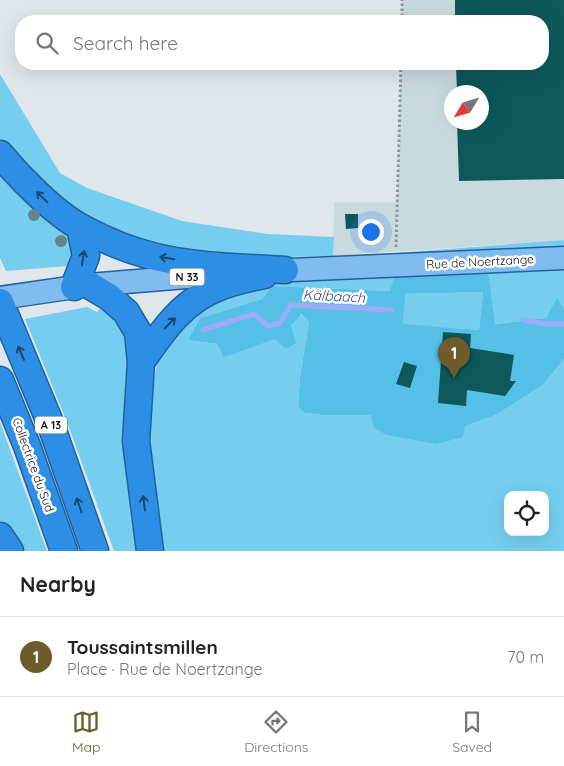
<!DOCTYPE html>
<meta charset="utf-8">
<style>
:root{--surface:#fff;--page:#f6f6f6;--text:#222;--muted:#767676;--line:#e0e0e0;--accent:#6c5d2b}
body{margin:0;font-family:Quicksand,sans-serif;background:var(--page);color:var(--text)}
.controls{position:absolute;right:15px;bottom:15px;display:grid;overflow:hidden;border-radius:10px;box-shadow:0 5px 20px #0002}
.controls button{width:45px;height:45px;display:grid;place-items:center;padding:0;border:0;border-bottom:1px solid var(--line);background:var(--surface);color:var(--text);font:25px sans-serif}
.compass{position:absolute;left:444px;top:85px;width:45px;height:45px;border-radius:50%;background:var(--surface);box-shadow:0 5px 20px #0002;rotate:232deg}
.you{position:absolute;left:370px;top:231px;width:18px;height:18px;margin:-12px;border:4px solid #fff;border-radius:50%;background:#1a73e8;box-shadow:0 0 0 8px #1a73e833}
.badge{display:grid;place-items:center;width:32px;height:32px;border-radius:50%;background:var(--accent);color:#fff;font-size:16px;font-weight:700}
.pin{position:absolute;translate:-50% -41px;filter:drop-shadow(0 1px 2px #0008)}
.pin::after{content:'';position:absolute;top:26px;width:18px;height:15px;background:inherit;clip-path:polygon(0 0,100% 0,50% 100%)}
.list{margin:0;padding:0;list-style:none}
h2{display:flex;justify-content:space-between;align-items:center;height:65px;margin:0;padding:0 20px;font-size:21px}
h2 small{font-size:16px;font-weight:400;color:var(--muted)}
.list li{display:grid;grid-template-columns:32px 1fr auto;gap:15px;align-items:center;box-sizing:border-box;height:80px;padding:0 20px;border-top:1px solid var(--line)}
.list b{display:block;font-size:19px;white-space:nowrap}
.list p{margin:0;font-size:16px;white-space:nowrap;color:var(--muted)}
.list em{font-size:16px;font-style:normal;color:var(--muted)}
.icon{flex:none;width:28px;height:28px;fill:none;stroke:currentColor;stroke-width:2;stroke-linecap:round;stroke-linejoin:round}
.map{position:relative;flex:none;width:564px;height:551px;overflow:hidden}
.search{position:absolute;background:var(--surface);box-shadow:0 5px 20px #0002;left:15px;right:15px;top:15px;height:55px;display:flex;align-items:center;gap:12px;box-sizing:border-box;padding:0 18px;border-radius:20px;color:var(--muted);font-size:19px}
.sheet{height:145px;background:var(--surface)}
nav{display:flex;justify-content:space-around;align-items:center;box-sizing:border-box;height:70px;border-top:1px solid var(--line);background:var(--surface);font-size:14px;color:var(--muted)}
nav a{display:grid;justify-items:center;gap:2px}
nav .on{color:var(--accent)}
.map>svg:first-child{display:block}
</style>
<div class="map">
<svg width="564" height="551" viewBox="0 0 564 551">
<rect width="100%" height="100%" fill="#dfe7eb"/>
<path fill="#c9dadf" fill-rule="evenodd" d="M402 0H564V240L333 256 334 202H397L401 64H543V21H402ZM452 92H482V122H452Z"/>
<path fill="#75ceef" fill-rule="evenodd" d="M0 74 60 173 87 188 182 221 268 234 334 237 333 256 290 257 209 254 133 241 65 204 11 154 0 140Z
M0 167 72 237 76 255 68 266 6 271 0 258Z
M564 240V310L557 299 546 318 494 324 488 271 390 291 272 286 262 299 200 318 188 340 217 344 291 326 300 314 309 322 300 377 298 407 304 413 322 415H371L465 426 496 415 543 385 564 359V551H163L148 446 150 397 157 364 164 347 201 310 231 294 282 282 396 265V253ZM508 495H545V532H508Z
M483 292 479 330 403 325 404 294Z
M87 307 97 312 101 307C114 319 122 330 130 346L142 551H114L67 422 25 319Z
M0 422 47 551H19L0 521Z"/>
<path fill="#54c0e6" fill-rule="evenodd" d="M488 271 495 324 546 318 557 298 564 310V359L543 385 496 415 465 426 463 437 436 444 387 435 374 428 371 415H322L304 413 298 407 300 377 309 322 301 314 291 326 296 343 286 349 275 339 224 357 217 344 188 340 200 318 262 299 272 286 390 291 395 275ZM483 292 479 330 403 324 405 294Z"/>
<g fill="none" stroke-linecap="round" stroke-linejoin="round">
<path stroke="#9eaaf7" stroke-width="5" d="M523 320 548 324H564
M203 330 254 314 268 326 280 323 291 305 392 310"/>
</g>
<path fill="#0d585a" d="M455 0H564V179L459 181 457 122H482V92H457L456 64H543V21H455Z
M345 214H358V228L346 229Z
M443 332 471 334 470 348 514 355 510 381H516L505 396 467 390 466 406 438 403Z
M404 362 417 366 410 388 396 384Z"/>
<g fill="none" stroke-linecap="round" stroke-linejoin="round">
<defs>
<path id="primary" d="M268 271 564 258
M0 298 89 285 223 274"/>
<path id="highway" d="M0 154C20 178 54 213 82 228 104 240 131 251 156 257 198 267 242 267 285 270
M89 285 109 297 126 312 138 332 141 362 136 441 150 551
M74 287 86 256 80 227
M0 302 51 425 95 551
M141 362C163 330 184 299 222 286 235 281 250 278 264 275
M0 380 27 446 64 551
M0 536 10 551"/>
</defs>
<use href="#primary" stroke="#22629b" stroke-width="25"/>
<use href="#highway" stroke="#22629b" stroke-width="29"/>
<path stroke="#8f9598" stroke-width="3" stroke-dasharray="2.5 2.5" stroke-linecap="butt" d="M402 21V0
M396 247 401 64"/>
<use href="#primary" stroke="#81bbf0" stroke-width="22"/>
<use href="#highway" stroke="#2d8ee6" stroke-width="26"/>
</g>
<g fill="#64838d">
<circle cx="34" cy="215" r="6"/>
<circle cx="61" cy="241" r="6"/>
</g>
<defs><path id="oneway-shaft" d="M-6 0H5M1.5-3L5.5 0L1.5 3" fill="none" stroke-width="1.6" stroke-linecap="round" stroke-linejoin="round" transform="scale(1.25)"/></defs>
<g stroke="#1b4971">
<use href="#oneway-shaft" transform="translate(42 197) rotate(-137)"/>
<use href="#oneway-shaft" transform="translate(83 258) rotate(-82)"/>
<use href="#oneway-shaft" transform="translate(167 258) rotate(-171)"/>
<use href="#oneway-shaft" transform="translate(170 323) rotate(-45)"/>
<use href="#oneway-shaft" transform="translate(21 353) rotate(-113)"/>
<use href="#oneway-shaft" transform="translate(144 503) rotate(-97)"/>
<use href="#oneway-shaft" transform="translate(79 505) rotate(-109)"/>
</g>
<g text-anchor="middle" stroke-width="5" stroke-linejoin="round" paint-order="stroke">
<g fill="#fff" stroke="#565858" stroke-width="1">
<rect x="169.5" y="268.5" width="35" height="17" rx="4"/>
<rect x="35" y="416.5" width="32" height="17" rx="4"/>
</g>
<g font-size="11" font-weight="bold" fill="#0d1011">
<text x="187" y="281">N 33</text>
<text x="51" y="429">A 13</text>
</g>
<g font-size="12" fill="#0d1011" stroke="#fff">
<text transform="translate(480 262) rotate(-3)" y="4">Rue de Noertzange</text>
<text transform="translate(33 465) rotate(70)" y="4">Collectrice du Sud</text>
</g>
<g font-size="14" font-style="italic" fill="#393c94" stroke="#fff">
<text transform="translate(334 296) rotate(3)" y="5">Kälbaach</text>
</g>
</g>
</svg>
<div class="controls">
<button><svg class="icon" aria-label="locate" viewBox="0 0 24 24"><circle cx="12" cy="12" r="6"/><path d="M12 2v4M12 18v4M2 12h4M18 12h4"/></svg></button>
</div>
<svg class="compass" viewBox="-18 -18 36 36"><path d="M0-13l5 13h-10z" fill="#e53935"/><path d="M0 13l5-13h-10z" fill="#767676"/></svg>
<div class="you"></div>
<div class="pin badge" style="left:454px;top:378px">1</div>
<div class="search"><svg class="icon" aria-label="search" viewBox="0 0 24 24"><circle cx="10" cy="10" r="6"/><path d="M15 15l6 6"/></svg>Search here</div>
</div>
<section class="sheet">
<h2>Nearby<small></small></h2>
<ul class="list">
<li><span class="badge">1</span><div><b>Toussaintsmillen</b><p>Place · Rue de Noertzange</p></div><em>70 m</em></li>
</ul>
</section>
<nav>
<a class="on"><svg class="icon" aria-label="map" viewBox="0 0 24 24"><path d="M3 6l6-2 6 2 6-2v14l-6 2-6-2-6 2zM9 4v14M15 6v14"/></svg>Map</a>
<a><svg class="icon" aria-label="directions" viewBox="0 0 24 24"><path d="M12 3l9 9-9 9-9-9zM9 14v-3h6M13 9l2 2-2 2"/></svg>Directions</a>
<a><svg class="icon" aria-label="saved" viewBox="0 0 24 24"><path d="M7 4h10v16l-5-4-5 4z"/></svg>Saved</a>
</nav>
